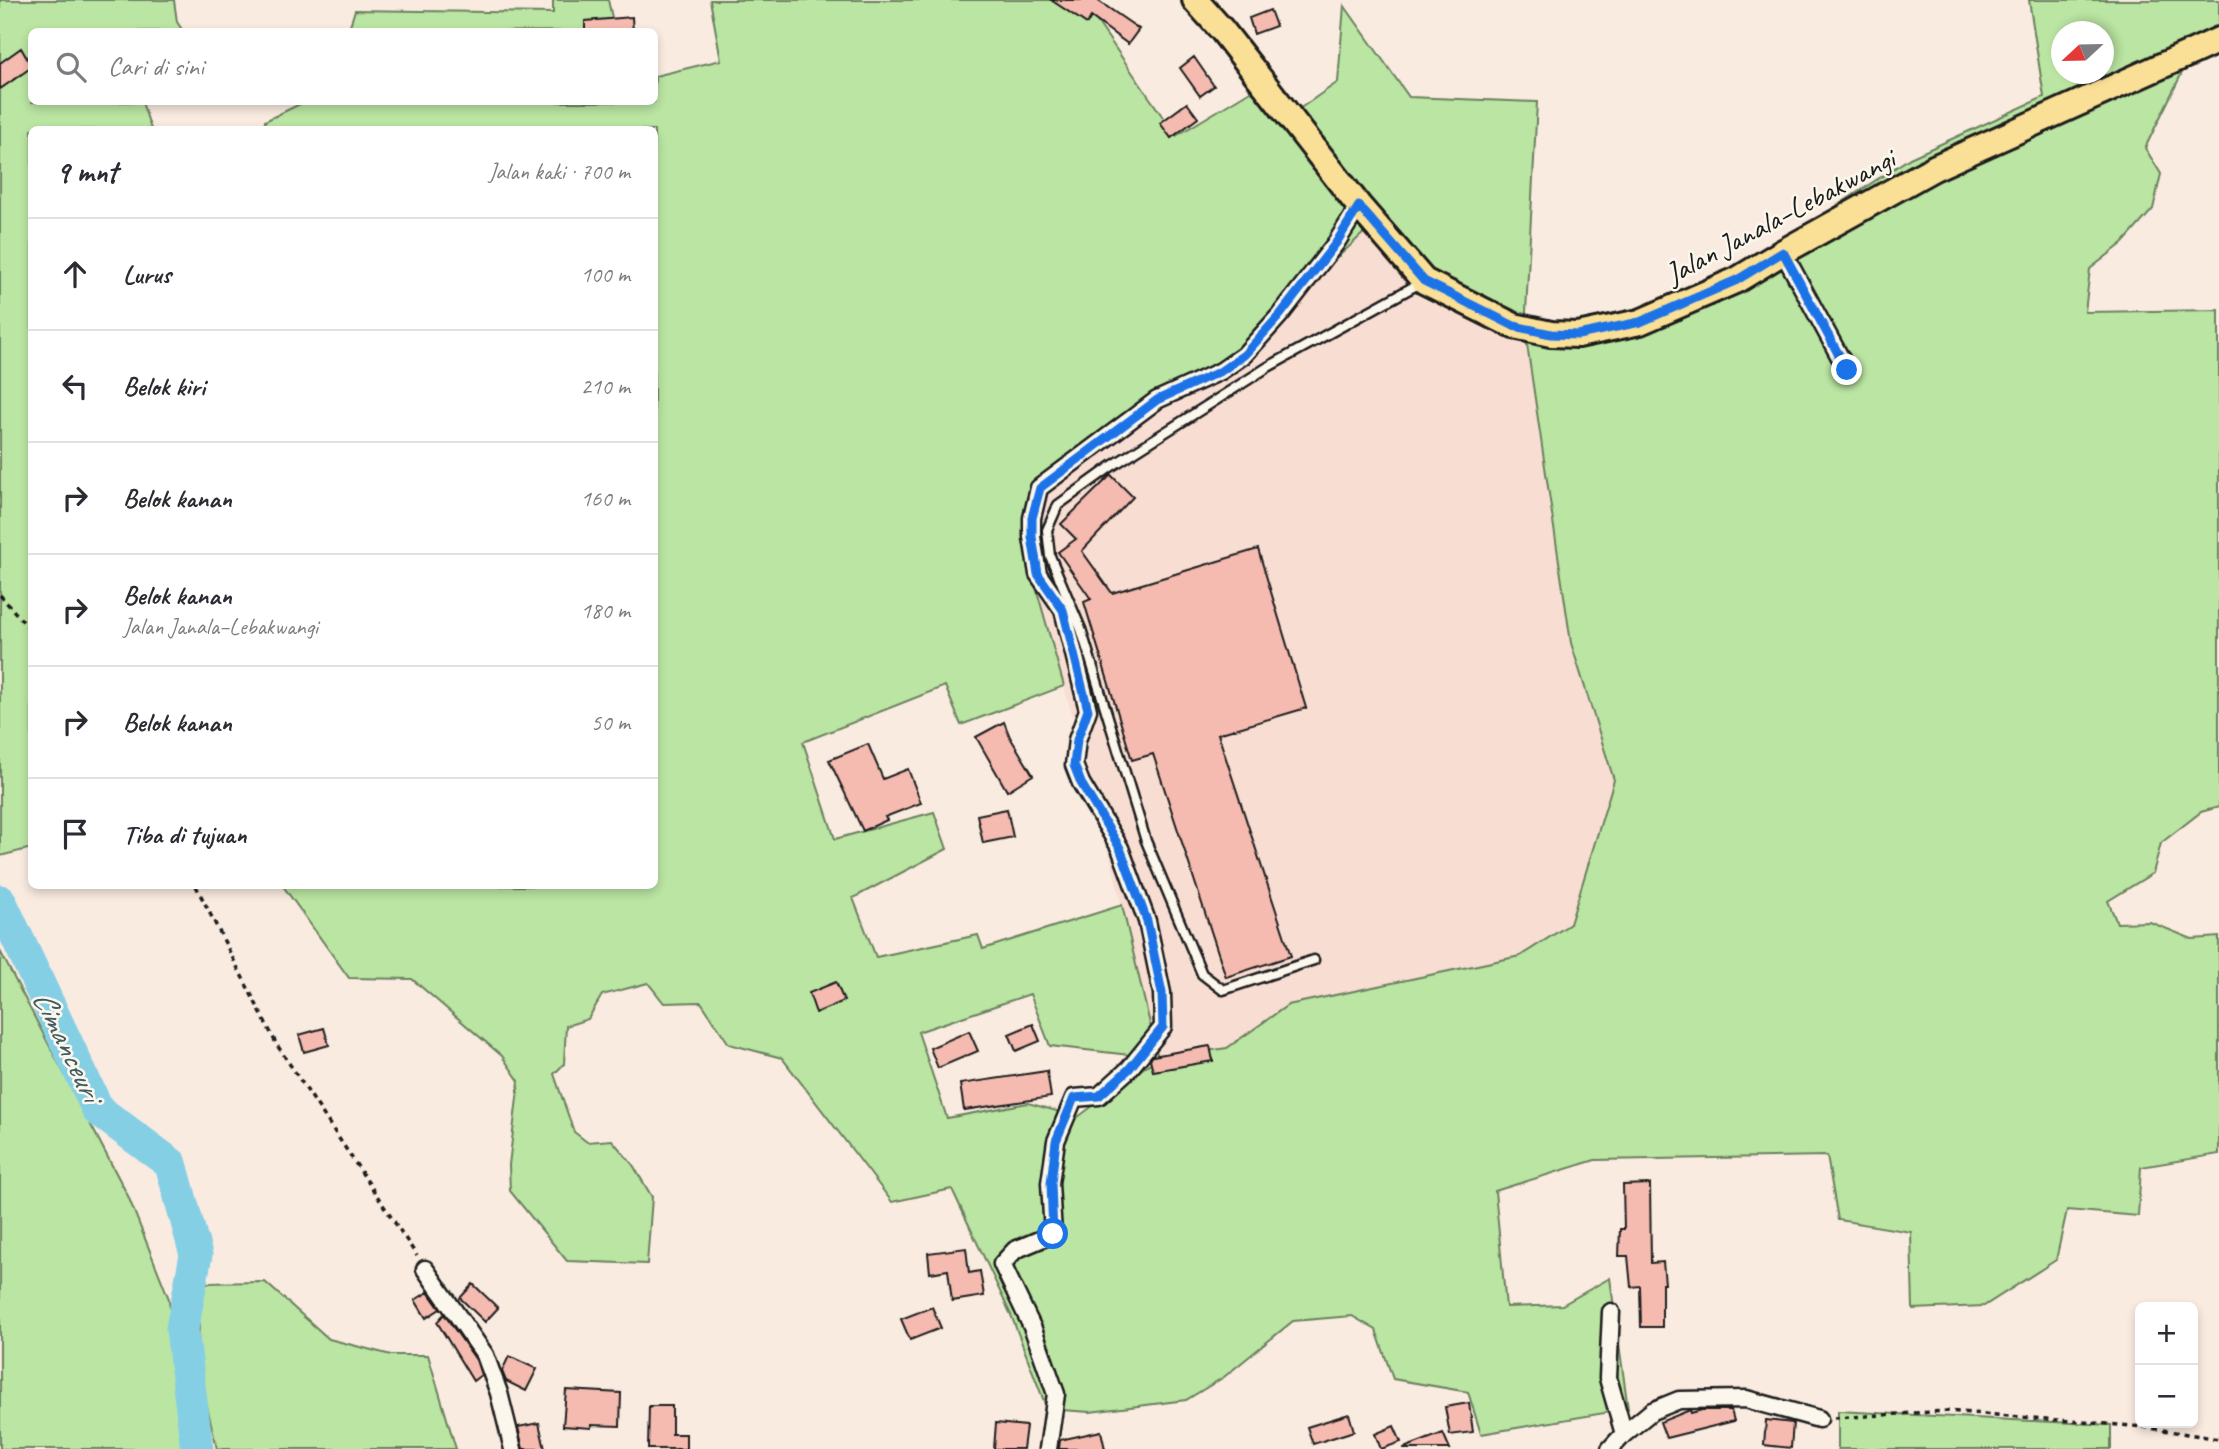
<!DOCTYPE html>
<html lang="id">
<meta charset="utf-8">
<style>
:root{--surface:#fff;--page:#f2f2f3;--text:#2b2b33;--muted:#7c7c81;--line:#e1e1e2}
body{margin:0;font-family:Caveat,sans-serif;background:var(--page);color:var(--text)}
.controls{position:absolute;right:21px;bottom:21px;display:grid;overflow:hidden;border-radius:10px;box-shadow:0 4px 10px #0003}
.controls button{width:63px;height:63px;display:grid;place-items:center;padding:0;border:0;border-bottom:2px solid var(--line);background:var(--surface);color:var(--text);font:35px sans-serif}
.compass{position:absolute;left:2051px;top:21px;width:63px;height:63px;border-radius:50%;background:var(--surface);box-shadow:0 4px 10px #0003;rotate:248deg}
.stop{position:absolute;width:21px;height:21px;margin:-16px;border:5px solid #1a73e8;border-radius:50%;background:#fff}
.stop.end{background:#1a73e8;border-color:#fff;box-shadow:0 2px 7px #0008}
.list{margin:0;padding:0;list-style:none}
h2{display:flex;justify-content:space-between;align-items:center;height:91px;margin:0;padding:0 28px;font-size:30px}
h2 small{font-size:23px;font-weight:400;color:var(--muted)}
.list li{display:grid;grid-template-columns:46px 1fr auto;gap:21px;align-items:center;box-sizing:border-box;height:112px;padding:0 28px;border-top:2px solid var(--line)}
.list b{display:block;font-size:26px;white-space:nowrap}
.list p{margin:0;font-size:23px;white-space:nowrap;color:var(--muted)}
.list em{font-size:23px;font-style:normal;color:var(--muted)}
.icon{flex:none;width:38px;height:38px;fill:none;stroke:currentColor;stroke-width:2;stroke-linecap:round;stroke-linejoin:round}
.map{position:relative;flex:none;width:2219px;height:1449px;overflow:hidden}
.search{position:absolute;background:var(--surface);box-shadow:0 4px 10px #0003;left:28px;top:28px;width:630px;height:77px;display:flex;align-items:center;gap:18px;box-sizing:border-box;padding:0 24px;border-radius:10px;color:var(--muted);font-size:26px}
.panel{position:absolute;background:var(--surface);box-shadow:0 4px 10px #0003;left:28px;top:126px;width:630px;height:763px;border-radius:10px}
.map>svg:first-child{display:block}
</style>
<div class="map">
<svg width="2219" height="1449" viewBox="0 0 2219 1449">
<rect width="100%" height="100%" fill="#faebe0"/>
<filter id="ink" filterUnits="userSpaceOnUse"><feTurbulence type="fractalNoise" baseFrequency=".0143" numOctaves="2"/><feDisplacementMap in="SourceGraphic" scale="14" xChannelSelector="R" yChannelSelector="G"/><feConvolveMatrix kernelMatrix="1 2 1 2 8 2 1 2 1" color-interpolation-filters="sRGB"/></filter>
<g filter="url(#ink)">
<path fill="#f8ddd2" d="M1369 227 1525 331 1571 643 1614 780 1570 924 1520 956 1288 1005 1227 1048 1158 1058 1100 814 1025 549 1033 504 1063 472 1231 357Z"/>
<path fill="#bae5a2" stroke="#6b805f" stroke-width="2" fill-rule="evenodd" d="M0 0H174L177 22 183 31 32 32V102H142L151 129 32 130V848L0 856Z
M553 0H608L615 31 348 32 355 10 553 13Z
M710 0H1073L1085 4 1176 136 1262 84 1289 116 1338 82 1344 5 1409 97 1537 102 1525 331 1612 325 1742 268 1910 158 2044 97 2029 0H2219V28L2202 32 2145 148 2161 174 2153 209 2123 243 2090 269 2085 312 2219 310V807L2201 812 2161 843 2153 873 2108 901 2117 923 2150 922 2192 939 2219 937V1154L2141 1167 2138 1216 2067 1210 2056 1260 1984 1306 1913 1309 1911 1232 1838 1220 1827 1156 1595 1160 1495 1191 1506 1307 1562 1305 1610 1278 1628 1409 1481 1434 1468 1392 1393 1379 1376 1330 1352 1316 1293 1321 1224 1377 1186 1400 1090 1412 1047 1409 1011 1315 952 1189 892 1202 782 1058 729 1044 701 1002 664 1003 648 983 602 995 588 1019 566 1026 564 1064 554 1074 574 1132 587 1142 612 1140 633 1165 652 1197 647 1264 567 1261 510 1191 509 1165 519 1081 502 1056 412 979 349 978 283 886H654V130H264L265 121 304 102H654L655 76 721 60ZM2062 32H2104V74H2062ZM1369 228 1525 331 1571 643 1614 780 1570 924 1520 956 1288 1005 1227 1048 1158 1058 1122 905 983 949 978 935 876 957 853 898 947 849 934 812 835 839 803 742 945 686 961 725 1064 686 1025 549 1033 504 1063 472 1231 357ZM1030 994 1050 1046 1157 1058 1078 1117 1028 1103 947 1118 918 1032Z
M0 951 128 1196 169 1299 184 1449H0Z
M265 1282 329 1339 391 1355H428L456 1449H217L197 1364 201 1283Z
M1838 1411 2111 1425V1449H1838Z"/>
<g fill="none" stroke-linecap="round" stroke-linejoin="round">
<path stroke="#85cfe5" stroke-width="33" d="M0 901 98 1110 171 1164 196 1255 182 1329 197 1449"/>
</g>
<path fill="#f5bbb0" stroke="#1c1c1c" stroke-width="2" d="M1051 0H1097L1139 29 1128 44 1091 17 1087 24Z
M1270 10 1276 26 1254 34 1249 18Z
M632 17 633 32H585V21Z
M21 48 32 67 0 89V63Z
M1194 57 1214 86 1200 96 1180 68Z
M1187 103 1198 118 1171 138 1160 123Z
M1111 475 1133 497 1082 551 1112 593 1258 549 1306 708 1218 734 1291 956 1226 977 1153 754 1132 760 1084 602 1091 599 1058 552 1076 539 1061 524Z
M1004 722 1010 737 1033 775 1007 791 976 737Z
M868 744 883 779 908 769 921 803 885 817 887 820 863 831 829 760Z
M1007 809 1013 837 983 843 977 815Z
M836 982 844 1001 816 1013 809 993Z
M1033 1024 1040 1041 1016 1051 1009 1034Z
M324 1028 329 1045 304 1052 299 1035Z
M969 1031 978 1051 938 1068 930 1048Z
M1210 1046 1213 1061 1153 1071 1150 1059 1153 1056Z
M1047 1071 1051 1097 964 1110 960 1084Z
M1650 1184 1651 1263 1663 1262 1665 1284H1662V1327H1641L1640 1286 1631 1287 1628 1256H1619L1620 1229H1624L1623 1185Z
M966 1248 969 1273 980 1271 984 1296 952 1301 948 1270 930 1273 928 1253Z
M473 1284 498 1308 485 1322 460 1298Z
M428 1292 440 1309 426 1318 415 1300Z
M932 1307 941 1328 910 1340 901 1319Z
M444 1314 476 1360 481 1375 473 1381 437 1322Z
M509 1356 537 1369 526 1391 506 1381 502 1371Z
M566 1390 621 1393 620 1426 591 1425V1428L563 1426Z
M1469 1403 1473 1432 1450 1435 1445 1407Z
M649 1406H672V1434H686V1449H648Z
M1690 1410 1691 1413 1702 1410H1731L1734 1421 1666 1438 1660 1422Z
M1349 1414 1354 1431 1313 1444 1307 1427Z
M1766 1420 1793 1423 1791 1448 1764 1445Z
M539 1423 545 1449H523L518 1427Z
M996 1423 1026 1426 1023 1449H994Z
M1394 1426 1401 1442 1381 1449 1375 1434Z
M1101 1431 1105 1449H1059L1060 1440Z
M1443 1433 1450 1449H1404V1448Z"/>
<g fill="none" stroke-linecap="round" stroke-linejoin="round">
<defs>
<path id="lane" d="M1314 960 1223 990 1202 974 1146 841 1081 629 1050 556 1047 530 1058 505 1112 466 1268 367 1422 282"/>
<path id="street" d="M1783 252 1847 370
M425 1269 485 1355 499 1393 513 1449
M1611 1312 1608 1378 1624 1434
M1048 1449 1056 1394 1033 1329 1002 1264 1015 1250 1053 1234 1050 1183 1056 1141 1074 1098 1099 1096 1129 1069 1163 1027 1162 993 1147 921 1120 848 1081 783 1074 765 1077 740 1088 710 1063 610 1038 574 1032 537V518L1039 488 1157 400 1221 371 1244 355 1280 315 1336 243 1359 206
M1610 1449 1624 1434 1652 1411 1679 1400 1746 1399 1819 1419"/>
<path id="primary" d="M1195 0 1222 30 1359 206 1424 281 1514 326 1551 334 1578 335 1640 322 1737 280 1783 252 1934 168 2219 40"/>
</defs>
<use href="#lane" stroke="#1c1c1c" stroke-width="13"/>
<use href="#street" stroke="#1c1c1c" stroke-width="21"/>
<use href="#primary" stroke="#1c1c1c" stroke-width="30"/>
<path stroke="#1c1c1c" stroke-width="3.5" stroke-dasharray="5 5" stroke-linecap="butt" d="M0 595 32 632
M196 886 277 1045 417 1256
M1834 1418 1947 1411 2144 1427 2219 1439"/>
<use href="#lane" stroke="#fbf7ec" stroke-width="8"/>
<use href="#street" stroke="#fbf7ec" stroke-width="16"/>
<use href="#primary" stroke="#fadf96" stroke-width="24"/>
</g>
</g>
<g fill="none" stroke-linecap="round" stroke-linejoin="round" filter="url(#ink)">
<path stroke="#1a73e8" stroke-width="9" d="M1053 1234 1051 1183 1056 1141 1074 1098 1099 1096 1129 1069 1163 1027 1162 993 1147 921 1120 848 1081 783 1074 765 1077 740 1088 710 1063 610 1038 574 1032 537V518L1040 488 1157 400 1221 371 1244 355 1280 315 1336 243 1359 206 1424 281 1514 326 1551 334 1578 335 1640 322 1737 280 1783 252 1847 370"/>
</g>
<g text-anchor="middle" stroke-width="5" stroke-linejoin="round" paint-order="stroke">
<g font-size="30" fill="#1c1c1c" stroke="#fbf7ec">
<text transform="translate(1780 216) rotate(-28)" y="10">Jalan Janala–Lebakwangi</text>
</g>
<g font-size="32" font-style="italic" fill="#415b62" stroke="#fbf7ec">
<text transform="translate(68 1045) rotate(64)" y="11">Cimanceuri</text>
</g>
</g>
</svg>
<div class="controls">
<button>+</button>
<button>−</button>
</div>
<svg class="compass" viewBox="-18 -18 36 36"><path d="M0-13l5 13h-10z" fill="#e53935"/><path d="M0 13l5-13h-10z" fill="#7c7c81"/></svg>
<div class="stop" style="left:1053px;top:1234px"></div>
<div class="stop end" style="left:1847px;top:370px"></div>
<div class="search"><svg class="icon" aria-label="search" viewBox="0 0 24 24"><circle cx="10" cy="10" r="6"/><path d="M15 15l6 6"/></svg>Cari di sini</div>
<section class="panel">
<h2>9 mnt<small>Jalan kaki · 700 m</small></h2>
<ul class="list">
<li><svg class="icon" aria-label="ahead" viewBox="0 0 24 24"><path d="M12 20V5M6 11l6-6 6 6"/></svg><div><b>Lurus</b></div><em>100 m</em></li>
<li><svg class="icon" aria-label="left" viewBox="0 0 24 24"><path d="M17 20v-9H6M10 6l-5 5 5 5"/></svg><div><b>Belok kiri</b></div><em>210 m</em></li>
<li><svg class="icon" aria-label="right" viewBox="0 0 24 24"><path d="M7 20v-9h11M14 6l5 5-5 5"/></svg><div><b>Belok kanan</b></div><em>160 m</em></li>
<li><svg class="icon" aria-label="right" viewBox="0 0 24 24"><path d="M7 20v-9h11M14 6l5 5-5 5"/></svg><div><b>Belok kanan</b><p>Jalan Janala–Lebakwangi</p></div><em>180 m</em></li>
<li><svg class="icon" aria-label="right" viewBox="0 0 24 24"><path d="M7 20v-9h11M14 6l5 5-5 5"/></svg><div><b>Belok kanan</b></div><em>50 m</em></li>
<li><svg class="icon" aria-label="arrive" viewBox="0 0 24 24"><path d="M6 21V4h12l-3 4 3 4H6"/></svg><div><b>Tiba di tujuan</b></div></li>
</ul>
</section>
</div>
